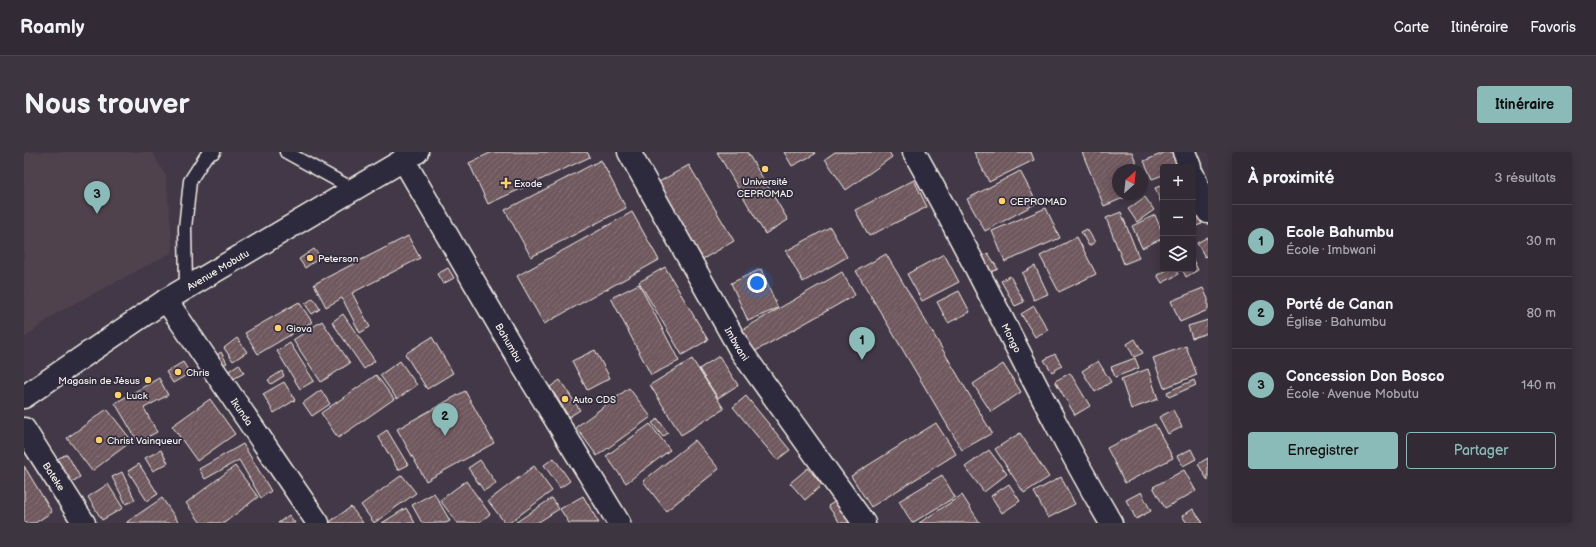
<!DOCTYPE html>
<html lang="fr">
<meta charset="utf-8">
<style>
:root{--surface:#322a35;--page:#3d3641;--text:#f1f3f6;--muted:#a8a7ad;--line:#4d4650;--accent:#8bbbb9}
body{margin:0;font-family:"Balsamiq Sans",sans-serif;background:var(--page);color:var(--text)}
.controls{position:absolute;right:12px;top:12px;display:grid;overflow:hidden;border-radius:4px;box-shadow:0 2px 10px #0003}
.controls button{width:36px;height:36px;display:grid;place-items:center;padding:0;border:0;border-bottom:1px solid var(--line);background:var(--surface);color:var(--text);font:20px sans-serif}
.compass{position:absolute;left:1088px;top:12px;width:36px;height:36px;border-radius:50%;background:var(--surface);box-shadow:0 2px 10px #0003;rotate:27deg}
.you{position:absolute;left:733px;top:131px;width:14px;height:14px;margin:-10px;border:3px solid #fff;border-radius:50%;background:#1a73e8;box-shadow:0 0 0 6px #1a73e833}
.badge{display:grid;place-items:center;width:26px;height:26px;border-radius:50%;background:var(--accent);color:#111;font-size:13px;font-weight:700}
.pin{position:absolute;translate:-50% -33px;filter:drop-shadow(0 1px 2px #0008)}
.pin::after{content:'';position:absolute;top:21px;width:14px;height:12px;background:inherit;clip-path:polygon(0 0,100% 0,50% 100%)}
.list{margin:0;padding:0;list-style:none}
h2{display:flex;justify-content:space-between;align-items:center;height:52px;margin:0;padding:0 16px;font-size:17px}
h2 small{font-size:13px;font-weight:400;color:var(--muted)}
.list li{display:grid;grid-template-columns:26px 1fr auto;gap:12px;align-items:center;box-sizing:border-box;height:72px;padding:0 16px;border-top:1px solid var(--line)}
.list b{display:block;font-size:15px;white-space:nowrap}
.list p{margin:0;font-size:13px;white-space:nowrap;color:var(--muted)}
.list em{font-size:13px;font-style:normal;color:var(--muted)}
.actions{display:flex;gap:8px;padding:12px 16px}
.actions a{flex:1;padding:9px 0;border:1px solid var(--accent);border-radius:4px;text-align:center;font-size:14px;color:var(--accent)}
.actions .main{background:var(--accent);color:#111}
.icon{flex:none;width:22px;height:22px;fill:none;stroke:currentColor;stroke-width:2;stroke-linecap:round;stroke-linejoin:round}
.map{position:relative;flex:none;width:1184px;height:371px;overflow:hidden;border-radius:4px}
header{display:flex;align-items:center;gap:24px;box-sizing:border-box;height:56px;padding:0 20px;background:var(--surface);border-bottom:1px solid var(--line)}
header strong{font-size:19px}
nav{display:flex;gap:22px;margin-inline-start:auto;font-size:14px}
.intro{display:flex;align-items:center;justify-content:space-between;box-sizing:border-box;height:96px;padding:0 24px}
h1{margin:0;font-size:28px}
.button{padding:10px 18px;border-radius:4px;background:var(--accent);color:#111;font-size:14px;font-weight:700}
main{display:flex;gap:24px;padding:0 24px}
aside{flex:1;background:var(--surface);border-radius:4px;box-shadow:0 2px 10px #0003}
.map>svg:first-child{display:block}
</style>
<header>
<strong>Roamly</strong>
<nav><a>Carte</a><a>Itinéraire</a><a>Favoris</a></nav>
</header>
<div class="intro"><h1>Nous trouver</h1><a class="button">Itinéraire</a></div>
<main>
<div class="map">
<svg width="1184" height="371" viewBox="0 0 1184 371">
<defs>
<pattern id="building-hatch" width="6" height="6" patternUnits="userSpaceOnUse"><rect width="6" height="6" fill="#6f585e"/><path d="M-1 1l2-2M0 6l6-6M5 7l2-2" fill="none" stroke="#847075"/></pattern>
</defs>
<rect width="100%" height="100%" fill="#423847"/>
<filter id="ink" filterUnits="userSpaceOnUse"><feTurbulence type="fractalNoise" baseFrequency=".025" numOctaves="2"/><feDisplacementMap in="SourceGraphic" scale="8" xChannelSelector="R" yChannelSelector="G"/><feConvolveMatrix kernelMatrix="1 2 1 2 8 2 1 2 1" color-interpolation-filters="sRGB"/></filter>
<g filter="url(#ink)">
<path fill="#50424e" d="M0 0H128L142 24 149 100 34 160 0 186Z"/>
<path fill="url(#building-hatch)" stroke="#f4f1e8" d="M468 0H563L566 5 464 52 445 11Z
M693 0H723L764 68 741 82Z
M760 0H790L791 2 768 14Z
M811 0H865L868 5 822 38 801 7Z
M950 0H1007L1010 8 965 30Z
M1058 0H1108L1115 18H1094V42H1109L1080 54Z
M1142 0H1150L1157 15H1139V23L1128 27 1120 9Z
M577 8 602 56 507 105 481 58Z
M665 13 710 89 679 107 633 31Z
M996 19 1013 51 961 79 943 47Z
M890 28 903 55 845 84 831 58Z
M1139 33V56L1131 36Z
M1121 45 1130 58 1113 70 1104 57Z
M1169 52 1178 72 1169 75Z
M1022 56 1036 86 981 110 968 79Z
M608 60 635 108 520 172 493 124Z
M1097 60 1115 106 1100 112 1082 66Z
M1131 63 1139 82V86L1118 96 1108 74Z
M806 75 823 105 779 130 762 99Z
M1063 77 1071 90 1065 94 1057 80Z
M384 84 396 106 328 141 346 175 336 181 318 146 302 155 290 132Z
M1053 85 1072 122 1035 140 1016 104Z
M1184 85V103L1181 105 1173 91Z
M290 97 297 105 281 116 275 107Z
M964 101 974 117 967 120 958 105Z
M862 102 968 281 938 298 832 119Z
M920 102 935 130 898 149 883 122Z
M1169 108 1174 118 1162 125 1158 117H1169Z
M1011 114 1024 142 1010 148 998 121Z
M641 115 684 188 658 203 615 130Z
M424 116 430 126 419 132 413 122Z
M737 117 754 156 724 169 707 131Z
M1145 117H1152L1155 122 1138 131 1133 123Z
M818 120 831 143 728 201 716 179Z
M986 124 1000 150 991 154 977 129Z
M615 132 655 209 627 223 587 146Z
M1179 136 1184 147V158L1156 170 1147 149Z
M935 139 946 160 924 171 913 150Z
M289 146 296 157 288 162 281 152Z
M275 150 288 170 234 202 221 181Z
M1010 154 1024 178 1011 185 997 162Z
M319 162 351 209 340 217 308 170Z
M1184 168V181L1168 186 1164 174Z
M298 169 326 211 297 230 269 188Z
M408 185 429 221 403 237 381 202Z
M213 186 223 200 209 209 200 196Z
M1111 187 1119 201 1110 205 1103 192Z
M266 191 290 229 276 237 253 199Z
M1162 194 1173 223 1140 236 1129 206Z
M571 198 586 226 563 238 548 209Z
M197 200 203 211 195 215 190 205Z
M1031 202 1038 214 1028 220 1020 208Z
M695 204 714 233 694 246 675 217Z
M1111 206 1115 216 1091 225 1087 215Z
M668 207 700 257 657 283 626 233Z
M376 209 393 233 373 247 356 223Z
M1074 209 1087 230 1071 240 1058 219Z
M159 210 166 221 149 231 142 220Z
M215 212 220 221 202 231 197 224Z
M979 212 997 240 967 260 949 232Z
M1124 217 1134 247 1107 257 1097 227Z
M258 219 260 224 247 232 244 228Z
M1046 221 1066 254 1051 263 1031 229Z
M352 223 370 247 314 286 297 261Z
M135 226 144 243 120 256 133 280 114 290 91 251Z
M536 228 556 258 545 265 526 235Z
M1170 228 1172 233 1145 245 1143 240Z
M260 230 271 248 250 261 239 242Z
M605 236 627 265 573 304 552 275Z
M297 238 306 252 288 264 279 251Z
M441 239 470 291 402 329 373 277Z
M722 244 766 298 753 308 709 255Z
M186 247 211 282 173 309 148 274Z
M83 257 108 289 68 319 43 286Z
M1149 258 1158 275 1144 282 1135 265Z
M634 267 644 281 639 285 628 271Z
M912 271 932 302 847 355 827 324Z
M626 272 646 298 602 331 582 304Z
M1131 272 1149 306 1101 331 1083 296Z
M363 278 384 313 374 318 354 284Z
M996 281 1025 325 1000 341 971 297Z
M671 288 695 317 642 359 619 329Z
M219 292 247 339 237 346 215 308 181 327 175 317Z
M1167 297 1172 307 1159 314 1153 304Z
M137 298 144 311 129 319 121 306Z
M965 298 983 322 960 340 941 315Z
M43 302 56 325 45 332 31 308Z
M530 306 546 329 536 336 520 313Z
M1184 306V329L1174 312Z
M456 308 472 331 460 339 444 316Z
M115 312 134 342 123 349 104 319Z
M0 314 28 360 11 371H0Z
M211 314 234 345 200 371H177L162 351Z
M510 314 528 339 485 371H481L464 349Z
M784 316 798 333 781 348 766 331Z
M1160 318 1172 339 1141 356 1129 335Z
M98 320 111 348 102 352 88 325Z
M378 323 392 341 350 371 337 353Z
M918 323 931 345 888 371 875 349Z
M1037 325 1051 352 1024 366 1010 340Z
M442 329 466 362 454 371H433L416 348Z
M84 332 99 356 78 368 64 345Z
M985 332 996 349 978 361 967 344Z
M1117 340 1127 359 1112 367 1102 348Z
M410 341 426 369 422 371H398L388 353Z
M938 343 956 371H895Z
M559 344 575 371H545L536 357Z
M138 346 155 371H103V370Z
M528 346 535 357 513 371H491Z
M812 349 826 371H816L804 354Z
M327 355 339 371H304Z
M382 356 391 371H358Z
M1169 357 1179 371H1163L1158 364Z
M265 363 271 371H254Z"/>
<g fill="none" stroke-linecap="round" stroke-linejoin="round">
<defs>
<path id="lane" d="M262 0 329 37
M162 135 161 76 166 29 182 4 190 0"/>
<g id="street">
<path id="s1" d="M605 0 717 199 840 371"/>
<path id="s2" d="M890 0C959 122 1016 250 1087 371"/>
<path d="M1160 0 1166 15"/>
<path id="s3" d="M379 7 497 211 595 371"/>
<path d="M1169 23 1184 60"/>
<path id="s4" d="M142 148 294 371"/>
<path id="s5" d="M0 245 142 148 393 0"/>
<path id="s6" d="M0 277 60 371"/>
</g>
</defs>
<use href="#lane" stroke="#f4f1e8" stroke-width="15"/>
<use href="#street" stroke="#f4f1e8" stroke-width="25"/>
<use href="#lane" stroke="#2f2a3d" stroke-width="12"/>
<use href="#street" stroke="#2f2a3d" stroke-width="22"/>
</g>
</g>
<g fill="#ffd166" stroke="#2f2a3d" stroke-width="1.5">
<circle cx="741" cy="17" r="4"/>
<path d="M480 25h4v4h4v4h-4v4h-4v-4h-4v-4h4z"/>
<circle cx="978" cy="49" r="4"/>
<circle cx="286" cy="106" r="4"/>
<circle cx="254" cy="176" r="4"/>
<circle cx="154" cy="220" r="4"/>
<circle cx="124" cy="228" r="4"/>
<circle cx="94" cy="243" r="4"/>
<circle cx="541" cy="247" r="4"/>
<circle cx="75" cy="288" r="4"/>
</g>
<g text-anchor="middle" stroke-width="3.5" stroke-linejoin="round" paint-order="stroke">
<g font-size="10" fill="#f4f1e8" stroke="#2f2a3d" text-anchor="start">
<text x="741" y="33" text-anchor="middle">Université<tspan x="741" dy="12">CEPROMAD</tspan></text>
<text x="490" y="35">Exode</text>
<text x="986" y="53">CEPROMAD</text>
<text x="294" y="110">Peterson</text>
<text x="262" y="180">Giova</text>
<text x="162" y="224">Chris</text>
<text x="116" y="232" text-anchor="end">Magasin de Jésus</text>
<text x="102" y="247">Luck</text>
<text x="549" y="251">Auto CDS</text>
<text x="83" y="292">Christ Vainqueur</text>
</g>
<g font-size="10" fill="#f4f1e8" stroke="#2f2a3d">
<text dy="4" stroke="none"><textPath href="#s5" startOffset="232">Avenue Mobutu</textPath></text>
<text dy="4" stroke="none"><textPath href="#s2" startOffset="210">Mongo</textPath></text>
<text dy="4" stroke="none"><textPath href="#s3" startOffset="212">Bahumbu</textPath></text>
<text dy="4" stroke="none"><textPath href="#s1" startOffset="220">Imbwani</textPath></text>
<text dy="4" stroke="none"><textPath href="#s4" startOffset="135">Ikunda</textPath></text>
<text dy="4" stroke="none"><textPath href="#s6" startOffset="56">Bateke</textPath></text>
</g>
</g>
</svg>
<div class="controls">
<button>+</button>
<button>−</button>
<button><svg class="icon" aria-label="layers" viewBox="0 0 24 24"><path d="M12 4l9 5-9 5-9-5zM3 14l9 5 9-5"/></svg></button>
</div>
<svg class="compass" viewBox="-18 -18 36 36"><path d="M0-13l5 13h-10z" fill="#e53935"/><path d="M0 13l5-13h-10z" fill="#a8a7ad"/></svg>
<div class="you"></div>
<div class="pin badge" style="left:838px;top:208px">1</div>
<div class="pin badge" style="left:421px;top:284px">2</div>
<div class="pin badge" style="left:73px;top:62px">3</div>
</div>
<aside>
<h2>À proximité<small>3 résultats</small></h2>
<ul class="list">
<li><span class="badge">1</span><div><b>Ecole Bahumbu</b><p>École · Imbwani</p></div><em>30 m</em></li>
<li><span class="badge">2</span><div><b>Porté de Canan</b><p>Église · Bahumbu</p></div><em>80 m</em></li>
<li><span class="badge">3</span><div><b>Concession Don Bosco</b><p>École · Avenue Mobutu</p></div><em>140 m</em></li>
</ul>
<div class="actions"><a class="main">Enregistrer</a><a>Partager</a></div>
</aside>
</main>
